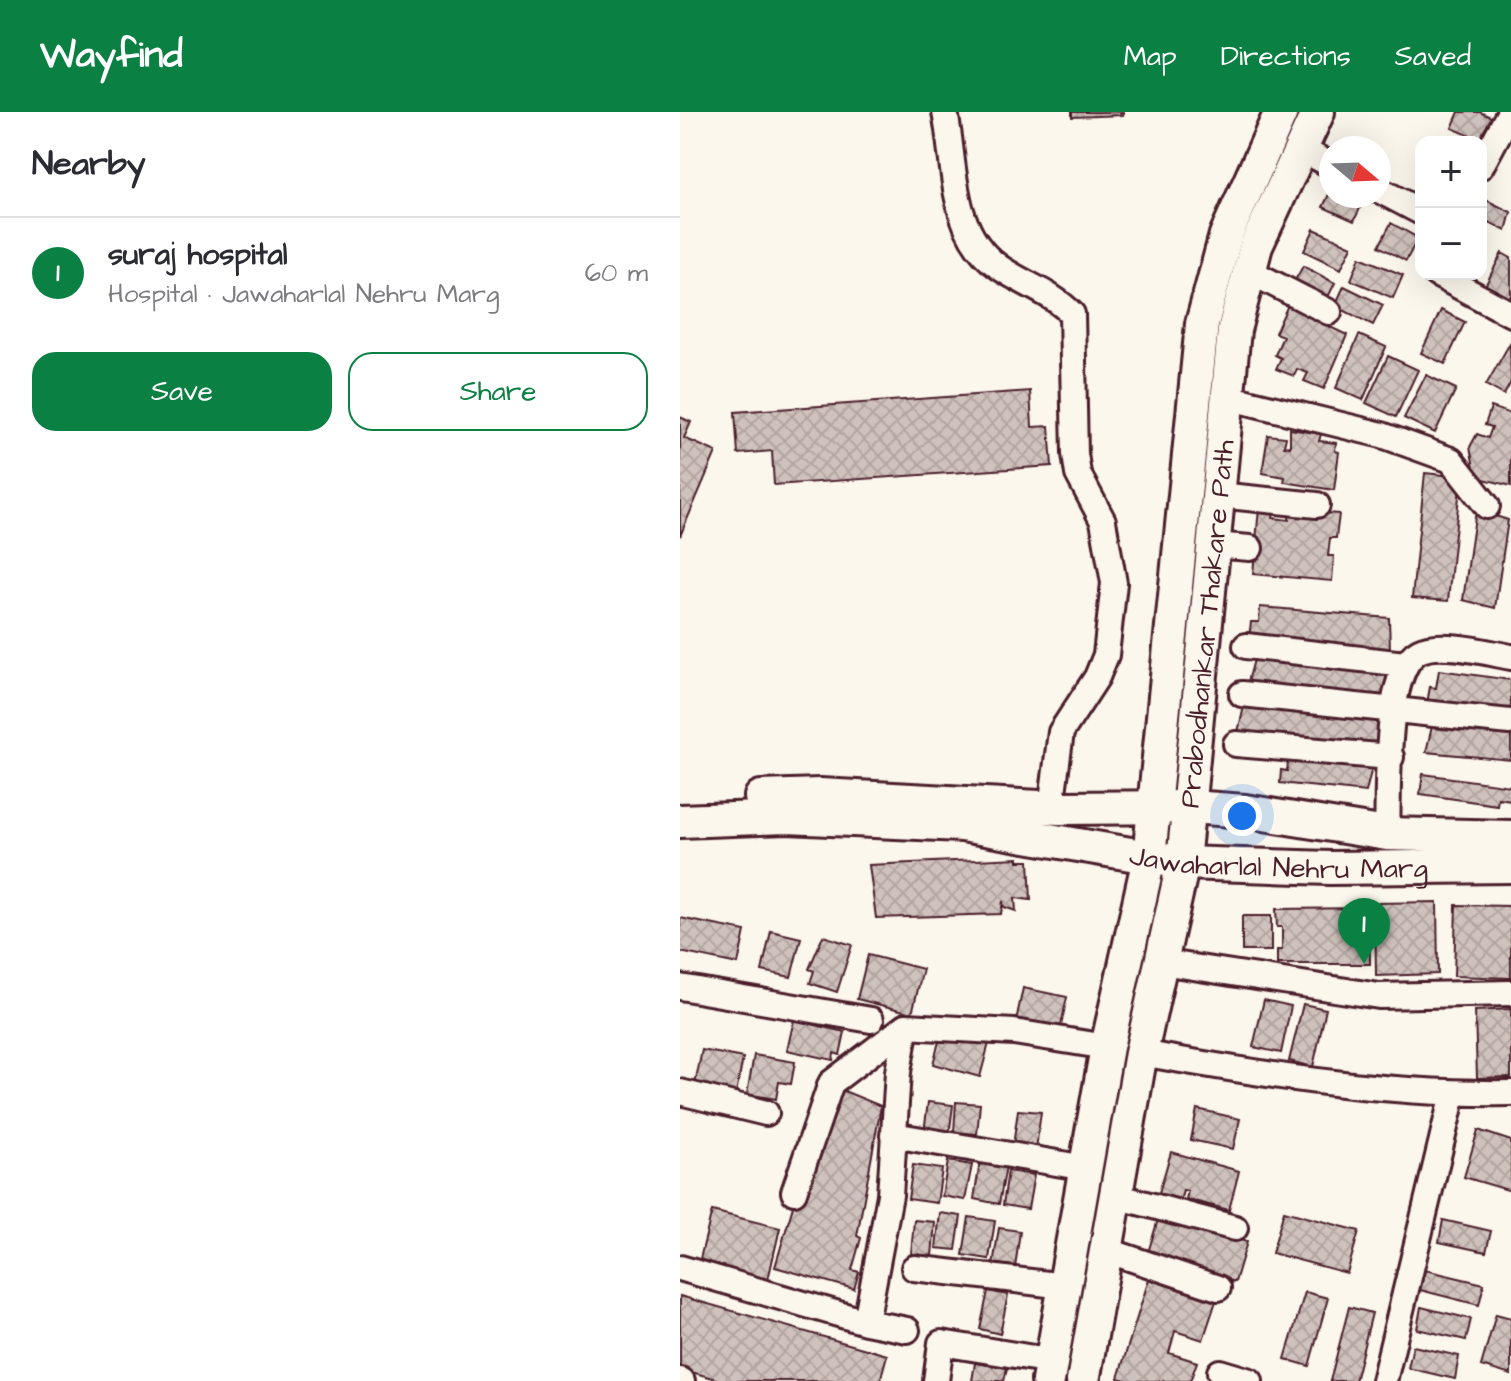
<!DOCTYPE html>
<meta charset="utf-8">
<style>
:root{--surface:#fff;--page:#f2f2f3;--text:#2b2b33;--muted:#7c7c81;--line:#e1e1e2;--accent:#0b8043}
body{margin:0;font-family:"Architects Daughter",sans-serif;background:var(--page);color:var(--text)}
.controls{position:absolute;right:24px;top:24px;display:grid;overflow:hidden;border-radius:16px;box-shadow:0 8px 32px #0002}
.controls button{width:72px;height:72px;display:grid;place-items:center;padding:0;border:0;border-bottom:2px solid var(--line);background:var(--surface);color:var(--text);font:40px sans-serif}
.compass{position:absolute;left:639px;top:24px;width:72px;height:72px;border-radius:50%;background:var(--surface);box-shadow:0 8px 32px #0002;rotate:109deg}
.you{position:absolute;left:562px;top:704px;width:28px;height:28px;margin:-20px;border:6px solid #fff;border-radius:50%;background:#1a73e8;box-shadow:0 0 0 12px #1a73e833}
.badge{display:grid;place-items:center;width:52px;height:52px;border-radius:50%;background:var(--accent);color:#fff;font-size:26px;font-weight:700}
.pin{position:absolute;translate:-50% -66px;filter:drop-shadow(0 2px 4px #0008)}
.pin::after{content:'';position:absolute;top:42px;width:28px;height:24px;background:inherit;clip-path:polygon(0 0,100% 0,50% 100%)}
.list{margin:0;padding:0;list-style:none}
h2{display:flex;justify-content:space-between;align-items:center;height:104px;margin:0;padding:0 32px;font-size:34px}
h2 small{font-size:26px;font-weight:400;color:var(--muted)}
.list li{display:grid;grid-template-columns:52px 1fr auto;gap:24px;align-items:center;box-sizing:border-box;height:112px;padding:0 32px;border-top:2px solid var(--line)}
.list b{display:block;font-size:30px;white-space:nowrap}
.list p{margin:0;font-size:26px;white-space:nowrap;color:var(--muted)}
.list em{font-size:26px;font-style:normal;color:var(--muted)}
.actions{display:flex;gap:16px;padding:24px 32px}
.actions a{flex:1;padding:18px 0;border:2px solid var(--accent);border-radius:24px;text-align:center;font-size:28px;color:var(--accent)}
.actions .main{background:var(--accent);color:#fff}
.map{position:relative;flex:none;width:831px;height:1269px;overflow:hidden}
header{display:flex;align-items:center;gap:48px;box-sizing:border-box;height:112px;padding:0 40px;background:var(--accent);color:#fff}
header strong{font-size:38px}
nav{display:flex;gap:44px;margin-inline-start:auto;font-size:28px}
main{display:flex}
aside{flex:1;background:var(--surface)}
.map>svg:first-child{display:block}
</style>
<header>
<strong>Wayfind</strong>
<nav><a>Map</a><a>Directions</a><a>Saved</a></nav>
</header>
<main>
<aside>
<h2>Nearby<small></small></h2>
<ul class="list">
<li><span class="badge">1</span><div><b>suraj hospital</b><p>Hospital · Jawaharlal Nehru Marg</p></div><em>60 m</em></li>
</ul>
<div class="actions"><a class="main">Save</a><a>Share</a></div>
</aside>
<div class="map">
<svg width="831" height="1269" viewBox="0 0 831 1269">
<defs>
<pattern id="building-cross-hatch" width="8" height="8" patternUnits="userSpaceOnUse" patternTransform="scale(2)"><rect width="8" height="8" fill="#cfc2bc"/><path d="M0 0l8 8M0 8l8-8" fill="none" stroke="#b3a6a2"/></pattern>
</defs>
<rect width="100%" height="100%" fill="#fbf7ec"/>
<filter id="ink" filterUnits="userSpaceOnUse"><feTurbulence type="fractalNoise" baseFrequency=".0125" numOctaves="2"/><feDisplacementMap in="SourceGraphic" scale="16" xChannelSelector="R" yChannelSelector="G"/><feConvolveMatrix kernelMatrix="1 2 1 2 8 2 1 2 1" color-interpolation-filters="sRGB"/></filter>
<g filter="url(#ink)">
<path fill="url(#building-cross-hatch)" stroke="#4a1f2b" stroke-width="2" d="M392 0H443V3L392 5Z
M779 0H800L817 8 807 31 772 16Z
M650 80 651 84 681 94 674 109 643 95Z
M806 88 831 100 826 119 801 106Z
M711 111 738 126 726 149 699 134Z
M634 117 672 134 661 157 624 139Z
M822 141 831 146V187L805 174Z
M680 145 723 163 713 186 671 168Z
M623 154 655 171 646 189 613 172Z
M664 174 703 193 693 213 655 194Z
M608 193 651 212 650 215 667 223 644 277 624 269 628 261 617 257 614 264 596 257 601 246 595 243 603 224 595 221Z
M761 198 785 210 765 252 741 241Z
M679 223 706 235 683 288 656 276Z
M830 231 831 270 824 283 806 273Z
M708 244 738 258 716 305 686 291Z
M746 263 776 277 755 321 724 306Z
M350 279 352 315 369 314 372 354 94 373 92 339 58 342 55 300Z
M811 295 831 302V374L796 365 790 335 797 322 808 326 812 315 805 313Z
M0 305 11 310 4 326 36 340 0 424Z
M610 317 641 322 639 329 656 331 655 339 659 340 654 378 604 370 605 365 582 361 588 323 606 325 604 334 610 335Z
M745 361 781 365 768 489 732 486Z
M579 396 594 398 593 406 609 408 610 398 659 402 656 426H650L648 444H654L652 469 573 462Z
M796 398 828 408 815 496 783 488Z
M580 495 709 506 710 538 569 525 571 510H579Z
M575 544 708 559V593L566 577Z
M759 558 831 568V602L747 591 750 575 756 576Z
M566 586 698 603 696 638 558 620Z
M753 610 831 618V648L746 640Z
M609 642 693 651 686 680 600 671 601 658 607 659Z
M743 662 831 674V688L818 686 817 693 740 682Z
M338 746V749H349L351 788 335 786 336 799 324 795 323 789 321 802 196 806 189 753Z
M757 790 758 862 696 864 695 791Z
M776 793 831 794V866L774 864Z
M689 796 690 852H597V838H602V815H597L596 797Z
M562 804H591V839H562Z
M0 806 65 819 58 852 0 840Z
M91 819 121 826 111 865 82 859Z
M143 824 172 833 157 880 130 871 134 859 129 857Z
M188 843 243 857 232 901 177 887Z
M343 876 387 885 380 919 336 909Z
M584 888 611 894 601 941 573 935Z
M623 892 646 897 633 955 609 949Z
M831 897V965L797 966 795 899Z
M114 908 165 920 160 943 154 941 153 948 107 938Z
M262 918 309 931 300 965 253 952Z
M22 938 63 946 56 981 15 973Z
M74 943 115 950 111 972 99 970 96 987 67 982Z
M154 975 201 994 177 1124 181 1126 172 1158 179 1160 174 1177 95 1155 114 1091 120 1092Z
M248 990 273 993 269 1024 244 1020Z
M276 990 300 992 297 1022 274 1020Z
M517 997 560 1007 553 1037 511 1028Z
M338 998 361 1000 356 1037 333 1034Z
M798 1018 831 1029V1079L784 1065Z
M491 1040 559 1059 549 1098 506 1087 508 1079 503 1078 500 1090 478 1084Z
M268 1049 292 1053 285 1088 262 1084Z
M300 1050 326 1054 319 1092 294 1087Z
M233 1053 262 1057 257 1091 228 1087Z
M328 1059 354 1063 348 1097 323 1093Z
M32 1099 100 1116 87 1172 18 1155Z
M604 1099 679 1119 667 1161 592 1141Z
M260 1101 281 1104 276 1138 256 1136Z
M479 1104 567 1130 555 1170 467 1144Z
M289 1105 315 1109 309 1147 283 1143Z
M234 1108 255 1110 252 1144 231 1142Z
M763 1108 811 1119 806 1140 759 1130Z
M319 1116 340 1119 335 1156 313 1153Z
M745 1158 804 1172 799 1193 740 1178Z
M469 1167 536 1189 523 1228 495 1219 489 1241 517 1250 510 1269H449L438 1266Z
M308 1179 328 1183 320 1222 300 1217Z
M625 1180 648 1186 629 1254 605 1247Z
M0 1184 207 1243 200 1269H44L0 1257Z
M669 1195 692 1201 675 1269H650Z
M741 1195 791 1207 786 1228 737 1217Z
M816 1202 831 1206V1263L801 1254Z
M733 1234 779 1244 775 1267 728 1256Z
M295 1251 327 1256 324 1269H292Z"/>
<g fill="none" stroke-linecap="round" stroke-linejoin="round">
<defs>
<path id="minor" d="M265 0C276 53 269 120 319 155 343 172 371 180 392 202L395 342 398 362 423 409 434 471 426 543 417 565 381 620 371 696
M619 36 651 53
M801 54 830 0
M699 78 741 100
M569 159 649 200
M756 162 831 202
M547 285 702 323 771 348 807 394
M538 383 637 393
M533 433 570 436
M566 534 725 552
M562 582 830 610
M556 632 711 645
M707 722C709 682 703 558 739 539 759 528 809 541 831 545
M481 850 699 884 831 881
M0 875 191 908
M461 941C584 963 706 983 831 981
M0 980 86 1001
M213 1023 406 1056
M114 1080 151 971 226 914 334 920 427 935
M436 1084 555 1116
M426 1138 538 1176
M0 1156 186 1210 227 1218
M234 1156 385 1174
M186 1210 210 1083 218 960 226 914
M540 1260 570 1269
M0 1268 2 1269
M256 1269 261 1231 372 1249
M704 1269 773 982"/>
<g id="major">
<path d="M81 685 140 683 379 696 511 695 565 699 707 722 831 725"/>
<path id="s1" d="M0 709 107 705 282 713 503 751 650 756 831 754"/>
<path d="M368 1269 427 935 469 746 522 212 546 123 601 0"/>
<path id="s2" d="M403 1269 461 941 503 751 554 218 576 134 638 0"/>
</g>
</defs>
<use href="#minor" stroke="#4a1f2b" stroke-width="30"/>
<use href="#major" stroke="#4a1f2b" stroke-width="38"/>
<use href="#minor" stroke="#fbf7ec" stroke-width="24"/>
<use href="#major" stroke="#fbf7ec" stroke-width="32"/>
</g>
</g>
<g text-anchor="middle" stroke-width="6" stroke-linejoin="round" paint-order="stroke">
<g font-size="28" fill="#4a1f2b" stroke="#fbf7ec">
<text dy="10" stroke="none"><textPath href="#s2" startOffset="768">Prabodhankar Thakare Path</textPath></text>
<text dy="10" stroke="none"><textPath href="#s1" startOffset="602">Jawaharlal Nehru Marg</textPath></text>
</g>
</g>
</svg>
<div class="controls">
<button>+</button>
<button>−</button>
</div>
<svg class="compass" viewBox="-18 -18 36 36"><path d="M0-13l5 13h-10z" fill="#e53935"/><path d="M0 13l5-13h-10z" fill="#7c7c81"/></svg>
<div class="you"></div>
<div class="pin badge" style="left:684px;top:852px">1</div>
</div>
</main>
